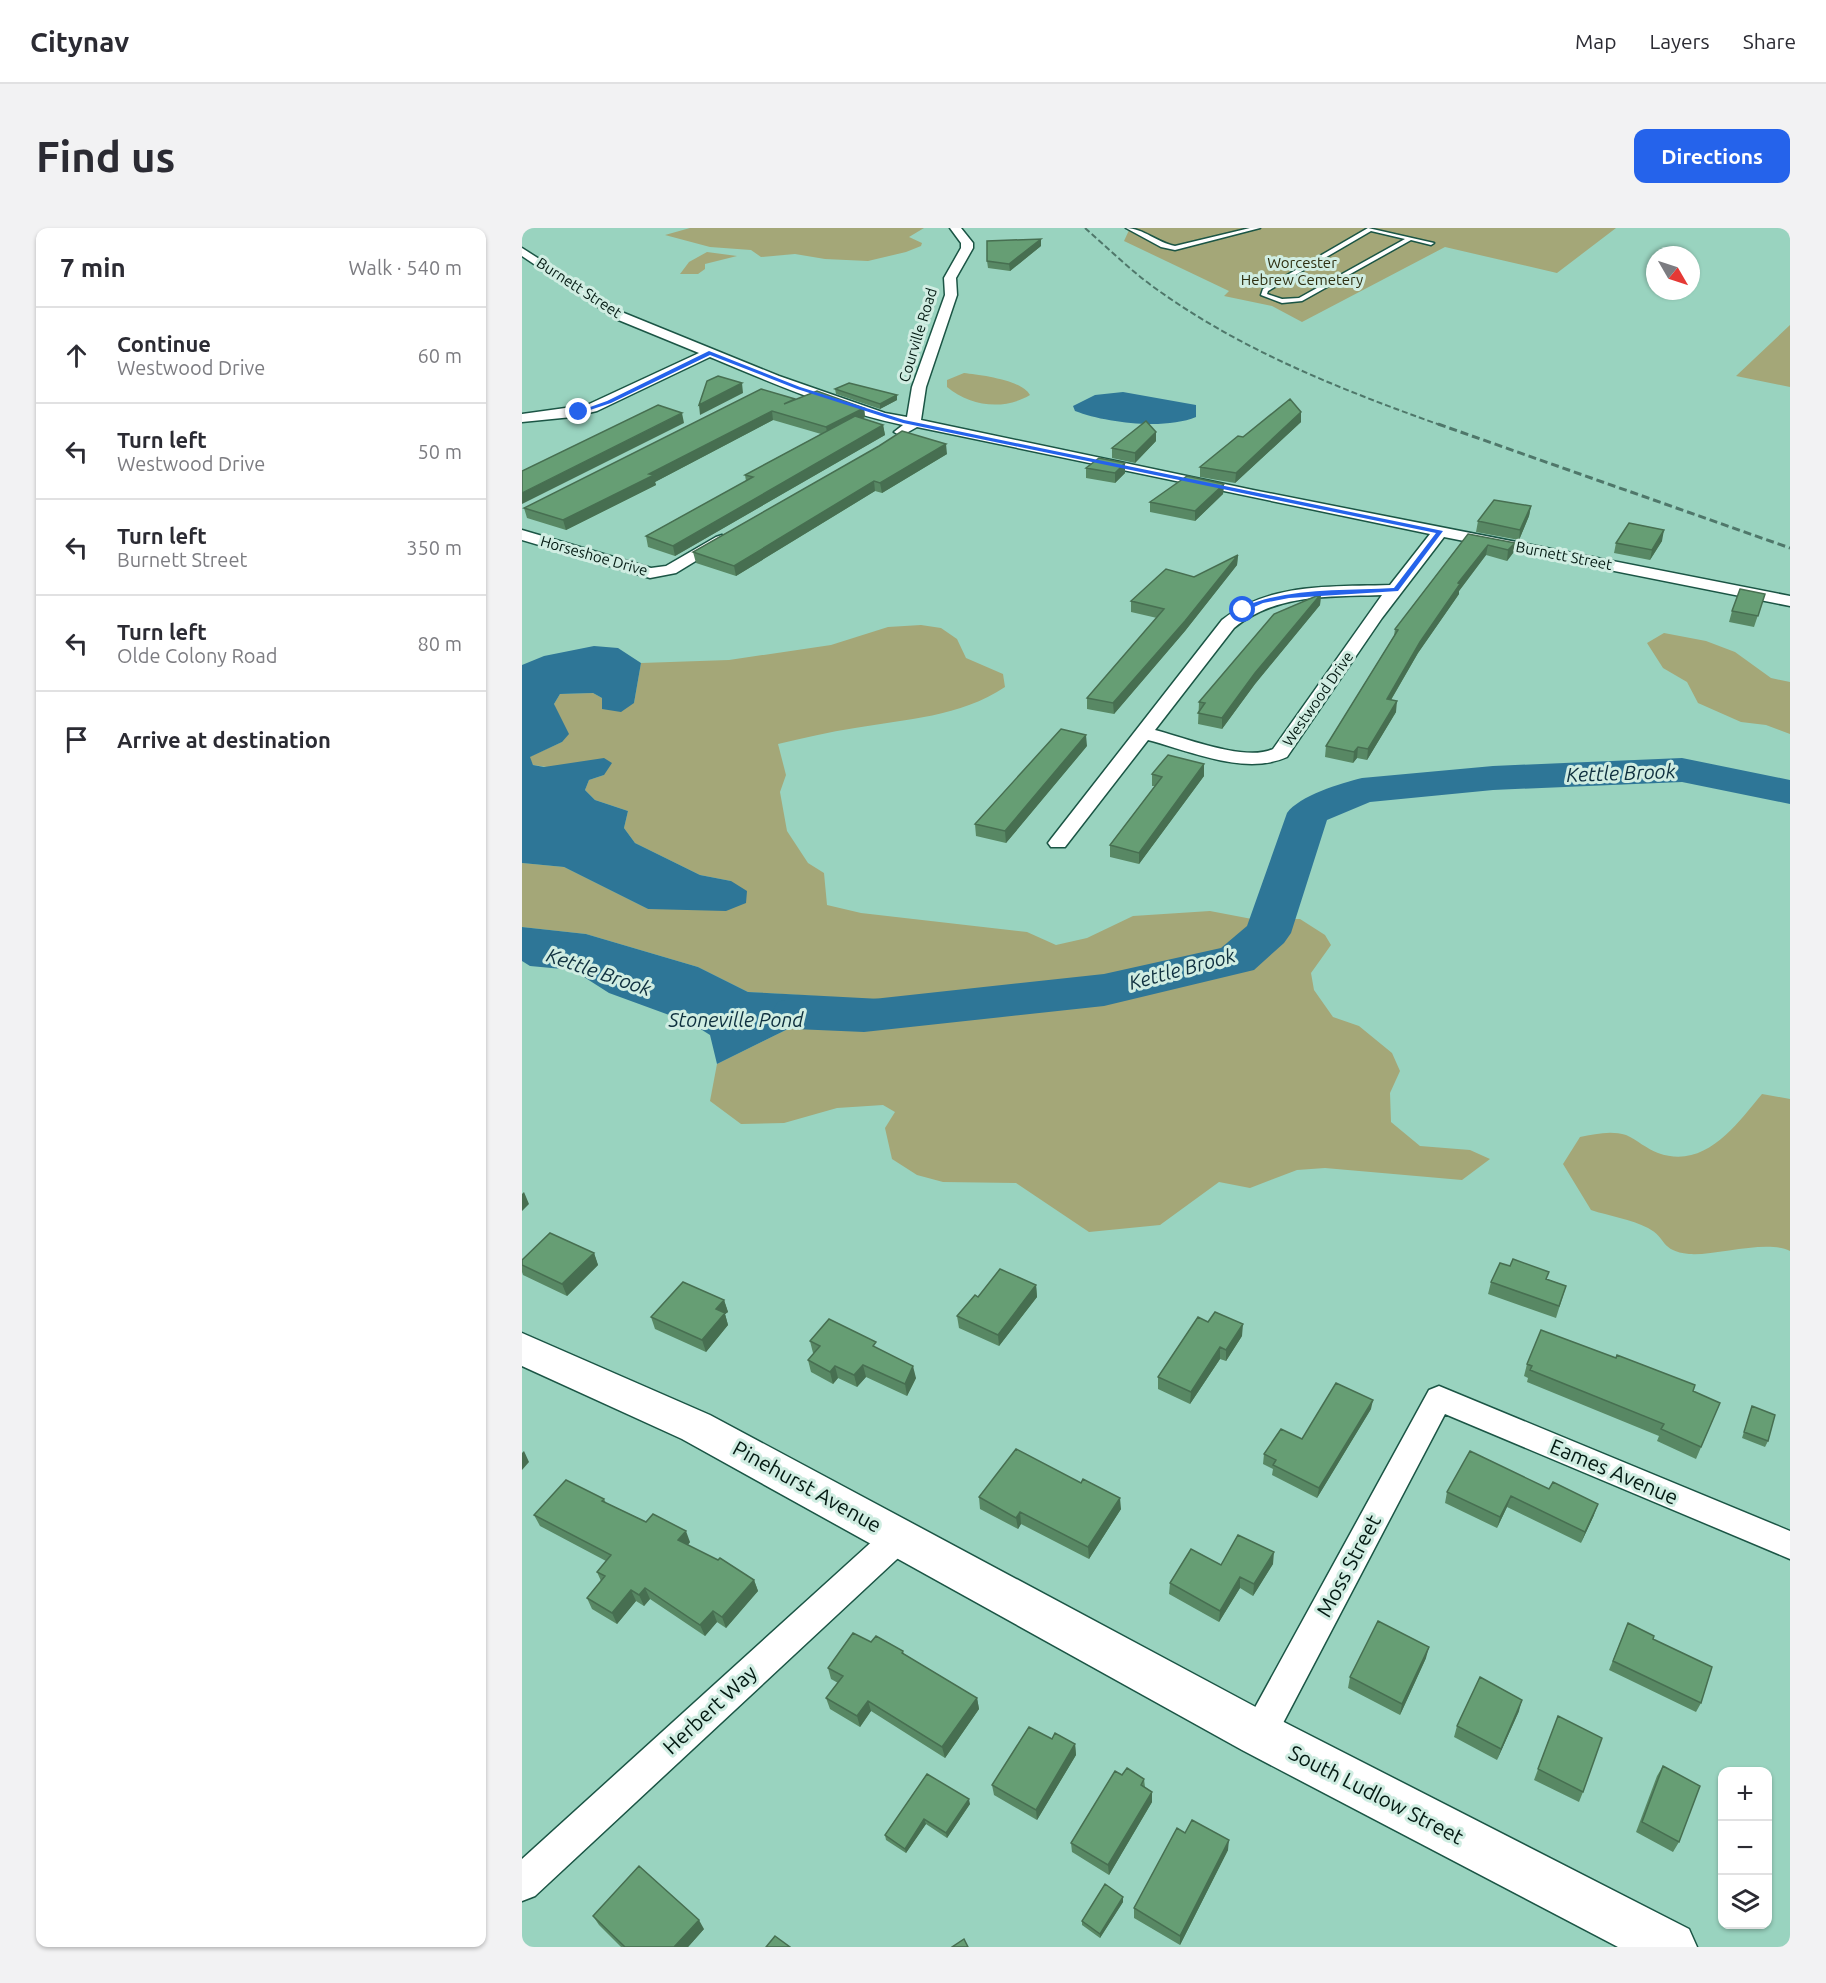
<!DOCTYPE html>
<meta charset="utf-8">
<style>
:root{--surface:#fff;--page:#f2f2f3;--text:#2b2b33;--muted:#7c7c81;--line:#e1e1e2;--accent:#2563eb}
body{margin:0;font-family:Ubuntu,sans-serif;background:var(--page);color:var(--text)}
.controls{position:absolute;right:18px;bottom:18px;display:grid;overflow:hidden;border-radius:12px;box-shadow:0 2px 4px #0004}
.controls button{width:54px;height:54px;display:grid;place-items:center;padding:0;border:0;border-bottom:2px solid var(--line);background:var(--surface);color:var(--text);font:30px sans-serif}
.compass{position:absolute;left:1124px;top:18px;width:54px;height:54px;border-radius:50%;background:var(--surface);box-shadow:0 2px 4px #0004;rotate:129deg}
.stop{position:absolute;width:18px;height:18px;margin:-14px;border:4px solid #2563eb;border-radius:50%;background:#fff}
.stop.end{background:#2563eb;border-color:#fff;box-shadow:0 2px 6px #0008}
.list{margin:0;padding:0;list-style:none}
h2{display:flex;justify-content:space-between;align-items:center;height:78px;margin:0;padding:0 24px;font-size:26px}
h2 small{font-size:20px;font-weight:400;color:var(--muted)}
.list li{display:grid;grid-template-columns:39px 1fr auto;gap:18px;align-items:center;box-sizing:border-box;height:96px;padding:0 24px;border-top:2px solid var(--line)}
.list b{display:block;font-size:22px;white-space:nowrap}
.list p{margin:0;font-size:20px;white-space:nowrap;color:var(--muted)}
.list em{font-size:20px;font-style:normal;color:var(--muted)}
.icon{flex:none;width:33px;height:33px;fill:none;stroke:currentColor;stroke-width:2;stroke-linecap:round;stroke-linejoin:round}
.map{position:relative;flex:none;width:1268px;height:1719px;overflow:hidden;border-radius:12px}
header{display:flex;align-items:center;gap:36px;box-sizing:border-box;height:84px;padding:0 30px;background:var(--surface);border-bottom:2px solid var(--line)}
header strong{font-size:28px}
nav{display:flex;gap:33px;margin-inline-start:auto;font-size:21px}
.intro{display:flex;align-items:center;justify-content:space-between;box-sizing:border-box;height:144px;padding:0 36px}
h1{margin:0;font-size:42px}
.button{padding:15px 27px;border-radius:12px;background:var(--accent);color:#fff;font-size:21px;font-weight:700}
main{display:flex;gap:36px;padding:0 36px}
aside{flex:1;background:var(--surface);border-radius:12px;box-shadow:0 2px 4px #0004}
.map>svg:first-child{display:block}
</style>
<header>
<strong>Citynav</strong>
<nav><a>Map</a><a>Layers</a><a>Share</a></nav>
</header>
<div class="intro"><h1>Find us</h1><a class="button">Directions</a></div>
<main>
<aside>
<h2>7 min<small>Walk · 540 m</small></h2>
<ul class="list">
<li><svg class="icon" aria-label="ahead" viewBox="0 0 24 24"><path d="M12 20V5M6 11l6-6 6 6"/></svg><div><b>Continue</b><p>Westwood Drive</p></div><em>60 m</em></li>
<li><svg class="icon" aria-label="left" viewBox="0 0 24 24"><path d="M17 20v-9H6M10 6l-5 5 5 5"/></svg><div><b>Turn left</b><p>Westwood Drive</p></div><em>50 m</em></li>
<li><svg class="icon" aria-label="left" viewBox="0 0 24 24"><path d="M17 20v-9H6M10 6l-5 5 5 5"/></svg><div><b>Turn left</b><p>Burnett Street</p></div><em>350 m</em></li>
<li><svg class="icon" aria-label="left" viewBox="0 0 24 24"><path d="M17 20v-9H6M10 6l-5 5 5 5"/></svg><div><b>Turn left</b><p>Olde Colony Road</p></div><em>80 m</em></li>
<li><svg class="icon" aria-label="arrive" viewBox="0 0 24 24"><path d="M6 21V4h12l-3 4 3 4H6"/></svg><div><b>Arrive at destination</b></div></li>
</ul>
</aside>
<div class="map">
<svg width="1268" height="1719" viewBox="0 0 1268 1719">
<rect width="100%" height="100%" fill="#99d3bf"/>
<path fill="#a4a778" d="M168 0H402L387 9 400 15 399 18 384 24 346 33 303 31 273 26 239 29 229 22 188 19 143 7Z
M608 0H1094L1035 45 923 19 780 94 750 78 702 68 707 63 602 13Z
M185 24 215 28 183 36V41L176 46H158L167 34Z
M1268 97V159L1214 148Z
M442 145C459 147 500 152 508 167 481 183 448 178 425 159V152Z
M399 397 419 400 435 411 444 430 481 446 483 459C438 489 384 491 333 500 307 504 282 510 256 516L264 547 258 564 265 603 286 635 302 645 305 677 339 685 505 704 534 717 565 710 611 688 688 683 730 691H778L803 707 809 717 789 745 792 762 811 789 837 798 870 825 878 843 868 865 869 894 898 918 948 922 968 931 940 952 803 940 775 942 728 960 697 954 638 997 567 1004 494 955 421 954 395 947 370 931 363 900 373 884 361 877 315 880 262 895 219 896 188 873 195 836 268 800 342 788 358 772 226 764 176 739 64 706 0 699V635L42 639 126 681 209 653 178 647 113 615 102 600 106 583 73 572 63 562 67 552 82 547 11 537 7 529 40 514 32 476 38 466 71 465 80 470 112 475 119 435 207 432 309 417 366 399Z
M1142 405 1184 413 1213 424 1249 450 1268 454V506L1244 497 1219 494 1176 475 1165 454 1141 440 1125 415Z
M1240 866 1268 871V1023C1245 1011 1194 1028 1167 1026 1138 1023 1145 1010 1126 1000 1109 991 1087 988 1069 982L1041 936 1058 909C1073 906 1089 902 1104 907 1115 912 1125 921 1136 925 1183 942 1214 897 1240 866Z"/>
<path fill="#2e7697" d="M601 164 674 177V189C643 202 584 195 553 183L551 178 573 167Z
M72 418 96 420 119 435 112 475 99 484 80 481V470L71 465 38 466 32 476 47 506 40 514 8 529 11 537 22 539 82 530 90 535 82 547 67 552 63 562 73 572 106 583 102 600 113 615 178 647 209 653 225 663 224 675 204 683 126 681 42 639 0 635V437L22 428Z
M0 699 64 706 176 739 226 764 359 771 342 788 268 800 195 836 188 807 169 795 87 765 51 742 8 738 0 733Z"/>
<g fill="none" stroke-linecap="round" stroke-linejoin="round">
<path fill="#2e7697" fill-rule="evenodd" d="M1160 530 1268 552V576L1160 554 971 562 848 574 805 592 769 705 762 715 732 742 582 778 342 804 273 801 256 796 249 785 256 774 273 769 342 772 582 746 699 720 725 698 765 585C777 568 819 555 840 550L971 538Z"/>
<defs>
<path id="lane" d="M604 0C621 0 636 15 653 18L728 0H738L653 22 639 19Z
M846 0 912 15 909 17 889 12 780 73 760 75 739 67 741 61ZM849 3 883 11 777 70 760 71 745 66 746 63Z"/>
<path id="street" d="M428 0H439L451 15V20L434 50 435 67 404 159 399 192 731 262 1268 368V378L922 309 860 390 765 529C723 548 668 523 626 512L543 619H529L526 615 529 611 700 392C748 354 810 359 868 357L908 306 395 199 379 208 372 204 381 197C315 183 250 155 188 129L75 183 50 189 0 194V186L65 177 177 125 94 91 0 28V20L102 85 257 148 363 185 385 189 390 159 423 67 422 50 439 20V15ZM860 367 751 521C723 534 664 510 633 502L712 400C755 365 808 369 860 367Z
M0 302 129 340 144 338 194 309 200 307 208 312 154 345 128 350 0 312Z
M917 1158 1268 1303V1331L923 1186 749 1518 737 1523 725 1518 720 1506 725 1494 907 1162Z
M377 1295 388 1299 392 1309 388 1319 13 1668 0 1673V1631L366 1299Z"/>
<path id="secondary" d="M0 1105 188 1187 754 1490 1167 1701 1175 1719H1096L720 1522 160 1211 0 1138Z"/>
</defs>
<use href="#lane" stroke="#1b5545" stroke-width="3"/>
<use href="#street" stroke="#1b5545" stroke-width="3"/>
<use href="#secondary" stroke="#1b5545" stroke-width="3"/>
<use href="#lane" fill="#fff" fill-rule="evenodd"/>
<use href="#street" fill="#fff" fill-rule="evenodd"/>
<use href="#secondary" fill="#fff" fill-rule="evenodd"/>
<path stroke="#4f776a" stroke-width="2" stroke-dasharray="6 3" stroke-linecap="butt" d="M563 0C588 22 612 46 640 65 725 125 823 163 921 198"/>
<path stroke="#4f776a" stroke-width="3" stroke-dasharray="8 4" stroke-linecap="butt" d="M916 196 1268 320"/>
</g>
<path fill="#588864" d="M519 18 488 43 466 40 465 33Z
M313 161 375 167V172L358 181 314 166Z
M273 172 342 180 343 189 340 191 361 197 363 207 153 328 126 319 124 308 224 253 223 247 299 206 251 192 133 254 134 257 44 302 5 290 2 280Z
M779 184V194L713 255 678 249V239L721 209Z
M634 213 613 235 590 230V220Z
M357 218 425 226 360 265 353 263 214 348 174 335 171 324Z
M564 240 603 245 593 255 564 250Z
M702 256 701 266 673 293 628 284V274Z
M1009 278 1007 288 997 312 954 304 956 293Z
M946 306 993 315 991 325 985 333 964 327 937 363V366L896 425 869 472 874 484 845 532 835 530 831 535 803 529 804 518 872 408 873 401Z
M1140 313 1128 332 1092 325 1094 315Z
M716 327 715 337 663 403 592 486 565 481V470L635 390 609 384V373L672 349Z
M799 366 798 377 733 456 700 501 676 496 677 474Z
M1243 366 1232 399 1207 394 1210 383Z
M565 518 484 615 454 608 453 596Z
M630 546 682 548 617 636 588 629V617L633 558H630Z
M72 1025 76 1037 45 1068 1 1047 0 1044V1032Z
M1025 1051 1044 1058 1034 1090 966 1066 969 1054Z
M514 1057 515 1069 477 1118 437 1100 435 1088 456 1069Z
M202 1072 206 1084 203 1086 206 1097 184 1124 133 1101 129 1089Z
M720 1108 704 1133 698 1131 668 1176 636 1161V1149Z
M288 1113 356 1120 394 1150 385 1168 344 1149 335 1159 316 1150 311 1156 289 1144 286 1132 292 1125H291Z
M1005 1136 1171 1163 1198 1175 1174 1231 1135 1213 1137 1208 1005 1154 1006 1150 1002 1148Z
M1230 1178 1246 1213 1243 1219 1220 1210Z
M849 1181 795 1270 750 1247 751 1241 741 1236 742 1226Z
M1027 1261 1072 1287 1059 1315 985 1279 975 1300 923 1275 925 1264Z
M457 1269 599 1281 567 1331 499 1296 496 1301 458 1281Z
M82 1271 84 1275 168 1314 166 1317 232 1352 236 1363 204 1400 195 1394 183 1408 128 1371 122 1378 114 1373 95 1396 70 1381 65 1370 79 1353 75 1344 84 1333 18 1298 12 1287Z
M751 1336 731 1368 718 1360 697 1394 647 1366 648 1355 699 1337Z
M1106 1395 1131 1411 1179 1475 1174 1484 1087 1442Z
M349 1414 381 1423 382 1426 455 1470 457 1481 423 1530 349 1483 338 1499 308 1481 304 1470 316 1455 309 1451 306 1440Z
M904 1430 878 1487 826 1460 828 1449Z
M997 1483 975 1532 932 1509 935 1498Z
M1036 1488 1061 1564 1057 1574 1012 1552Z
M530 1511 553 1516 554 1527 515 1592 472 1567 470 1557Z
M1141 1538 1157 1614 1151 1624 1114 1604 1135 1548Z
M405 1546 448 1576 425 1610 404 1596 384 1625 364 1612 363 1607Z
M600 1547 622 1551 623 1559 630 1564V1574L587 1647 550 1624 549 1615Z
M663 1605 706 1622 658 1717 612 1690V1680Z
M601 1669V1674L578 1710 560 1697V1693Z
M71 1688 182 1701 166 1719H99L77 1697Z"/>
<path fill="#476f51" d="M519 11V18L488 43 487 36Z
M220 155 221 165 178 187 177 177Z
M375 167V172L358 181V176Z
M342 180 343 189 306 209 304 199Z
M250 183 251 192 133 254 134 257 44 302 41 292 127 246Z
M779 184V194L713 255 714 245Z
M160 185 162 195 0 276V265Z
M361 197 363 207 153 328 151 318Z
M634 204V213L613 235V225Z
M424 216 425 226 360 265 358 255Z
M603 235V245L593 255V245Z
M352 253 353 263 214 348 212 338Z
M702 256 701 266 673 293V283Z
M1009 278 1007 288 997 312 998 302Z
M1142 302 1140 313 1128 332 1130 322Z
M993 315 991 325 985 333 986 322Z
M966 317 964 327 937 363V366L896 425 863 482 865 471 898 414 936 355Z
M716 327 715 337 663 403 592 486 591 475Z
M799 366 798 377 733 456 700 501V490L733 445Z
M875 473 874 484 845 532 846 521Z
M564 507 565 518 484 615 483 603Z
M836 519 835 530 831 535 832 524Z
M682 536V548L617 636V625Z
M2 964 7 976 0 983V966Z
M72 1025 76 1037 45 1068 40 1056Z
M514 1057 515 1069 477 1118 476 1107Z
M202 1072 206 1084 203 1086 206 1097 184 1124 180 1112 194 1081Z
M721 1096 720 1108 704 1133V1122Z
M698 1119V1131L668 1176 669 1164Z
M341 1137 344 1149 335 1159 332 1147Z
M313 1138 316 1150 311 1156 308 1144Z
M391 1138 394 1150 385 1168 383 1156Z
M851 1172 849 1181 795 1270 797 1260Z
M2 1223 7 1234 0 1242V1225Z
M989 1268 985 1279 975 1300 978 1289Z
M598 1270 599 1281 567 1331 566 1319Z
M1076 1276 1072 1287 1059 1315 1063 1304Z
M498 1284 499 1296 496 1301 494 1290Z
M164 1303 168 1314 161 1323 156 1312Z
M752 1324 751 1336 731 1368 732 1356Z
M718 1349V1360L697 1394 698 1383Z
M232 1352 236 1363 204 1400 200 1389Z
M123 1360 128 1371 122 1378 117 1367Z
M109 1362 114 1373 95 1396 90 1385Z
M191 1383 195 1394 183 1408 178 1397Z
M907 1419 904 1430 878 1487 880 1476Z
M455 1470 457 1481 423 1530 420 1519Z
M1000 1472 997 1483 975 1532 979 1521Z
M346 1473 349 1483 338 1499 335 1488Z
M553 1516 554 1527 515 1592 514 1582Z
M630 1564V1574L587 1647 586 1637Z
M447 1571 448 1576 425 1610 424 1605Z
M402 1591 404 1596 384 1625 383 1621Z
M707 1612 706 1622 658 1717V1708Z
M601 1669V1674L578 1710V1706Z
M177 1692 182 1701 166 1719H152Z"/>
<path fill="#669e74" stroke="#476f51" stroke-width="1.5" d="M519 11 487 36 465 33V13Z
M196 148 220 155 177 177 185 153Z
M327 155 375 167 358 176 313 161Z
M239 161 273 171 262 176 295 163 342 180 304 199 250 183 127 246 132 247 41 292 2 280Z
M768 171 779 184 714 245 678 239 716 208 721 209Z
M136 177 160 185 0 265V243Z
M333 188 361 197 151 318 124 308 231 249 223 247Z
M624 193 634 204 613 225 590 220Z
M380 203 424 216 358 255 352 253 212 338 171 324 357 218Z
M577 230 603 235 593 245 564 240Z
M665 248 702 256 673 283 628 274Z
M972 272 1009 278 998 302 956 293Z
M1107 295 1142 302 1130 322 1094 315Z
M946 306 993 315 986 322 966 317 936 355 938 356 898 414 865 471 875 473 846 521 836 519 832 524 804 518 876 402 873 401Z
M716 327 663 393 591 475 565 470 642 381 609 373 644 341 672 349Z
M1218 361 1243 366 1236 388 1210 383Z
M799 366 733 445 700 490 676 485 683 475 677 474 752 386Z
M539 501 564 507 483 603 453 596Z
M646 527 682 536 617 625 588 617 640 549 630 546Z
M28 1005 72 1025 40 1056 0 1037V1032Z
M991 1031 1027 1044 1024 1051 1044 1058 1037 1078 969 1054 978 1035 988 1038Z
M478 1041 514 1057 476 1107 435 1088 453 1067 456 1069Z
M161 1054 202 1072 194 1081 203 1085 180 1112 129 1089Z
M693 1084 721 1096 704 1122 698 1119 669 1164 636 1149 676 1089 686 1094Z
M307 1091 354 1114 351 1118 391 1138 383 1156 341 1137 332 1147 313 1138 308 1144 286 1132 298 1118 288 1113Z
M1019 1102 1094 1130 1095 1127 1173 1157 1171 1163 1198 1175 1179 1219 1139 1201 1142 1196 1008 1142 1010 1138 1005 1136Z
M814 1155 851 1172 797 1260 751 1237 754 1232 742 1226 759 1201 780 1211Z
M1230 1178 1253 1187 1246 1213 1222 1204Z
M494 1221 559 1255 561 1251 598 1270 566 1319 498 1284 494 1290 457 1269Z
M948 1223 1027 1261 1031 1254 1076 1276 1063 1304 989 1268 978 1289 925 1264Z
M44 1252 82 1271 80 1273 124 1294 131 1286 164 1303 156 1312 196 1332 198 1330 232 1352 200 1389 191 1383 178 1397 123 1360 117 1367 109 1362 90 1385 65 1370 83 1348 75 1344 89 1327 12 1287Z
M716 1307 752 1324 732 1356 718 1349 698 1383 648 1355 669 1321 699 1337Z
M856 1393 907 1419 880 1476 828 1449Z
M1106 1395 1132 1408 1131 1411 1190 1439 1179 1475 1091 1433Z
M331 1405 349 1414 354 1408 381 1423 380 1425 455 1470 420 1519 346 1473 335 1488 304 1470 321 1448 306 1440Z
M958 1449 1000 1472 979 1521 935 1498Z
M1036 1488 1080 1510 1061 1564 1016 1541Z
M507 1499 530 1511 533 1505 553 1516 514 1582 470 1557Z
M1141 1538 1178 1558 1157 1614 1120 1594Z
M605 1540 622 1551 619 1557 630 1564 586 1637 549 1615 593 1543 600 1547Z
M405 1546 447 1571 424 1605 402 1591 383 1621 363 1607Z
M670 1592 707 1612 658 1708 612 1680 655 1600 663 1605Z
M117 1638 177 1692 152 1719H103L71 1688Z
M583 1656 601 1669 578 1706 560 1693Z
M253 1708 268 1719H244Z
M442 1711 446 1719H430Z"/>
<path fill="#2563eb" d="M187 123 278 159 382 192 921 303 876 363 767 370 741 375 721 384 719 380C765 359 821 363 872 360L914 305 381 195 275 161 188 127 89 175 59 185 54 184 85 173Z"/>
<g text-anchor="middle" stroke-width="6" stroke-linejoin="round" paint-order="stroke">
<g font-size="15" fill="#2d2e10" stroke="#d0ede2">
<text x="780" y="40">Worcester<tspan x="780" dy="17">Hebrew Cemetery</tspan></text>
</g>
<g font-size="15" fill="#031912" stroke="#d0ede2">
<text transform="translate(57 60) rotate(33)" y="5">Burnett Street</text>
<text transform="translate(396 107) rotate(-73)" y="5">Courville Road</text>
<text transform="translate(72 328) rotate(16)" y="5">Horseshoe Drive</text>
<text transform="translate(1042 328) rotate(11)" y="5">Burnett Street</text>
<text transform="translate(796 471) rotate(-55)" y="5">Westwood Drive</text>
</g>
<g font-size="20" font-style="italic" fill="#0f303f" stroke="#d0ede2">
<text transform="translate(1099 545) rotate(-2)" y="7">Kettle Brook</text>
<text transform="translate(660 741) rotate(-15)" y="7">Kettle Brook</text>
<text transform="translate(77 744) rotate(19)" y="7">Kettle Brook</text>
<text x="214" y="799">Stoneville Pond</text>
</g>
<g font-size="21" fill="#031912" stroke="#d0ede2">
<text transform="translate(1092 1244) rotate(23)" y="7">Eames Avenue</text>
<text transform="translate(285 1259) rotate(29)" y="7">Pinehurst Avenue</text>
<text transform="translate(827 1338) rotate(-62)" y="7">Moss Street</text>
<text transform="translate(188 1482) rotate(-43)" y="7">Herbert Way</text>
<text transform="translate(854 1567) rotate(27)" y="7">South Ludlow Street</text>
</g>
</g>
</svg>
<div class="controls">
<button>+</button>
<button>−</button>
<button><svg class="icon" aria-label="layers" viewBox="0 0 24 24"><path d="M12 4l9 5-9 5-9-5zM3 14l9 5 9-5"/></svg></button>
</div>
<svg class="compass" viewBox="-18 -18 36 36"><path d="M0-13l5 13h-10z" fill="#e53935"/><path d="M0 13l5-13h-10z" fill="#7c7c81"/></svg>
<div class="stop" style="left:721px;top:382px"></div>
<div class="stop end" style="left:57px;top:184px"></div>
</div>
</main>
